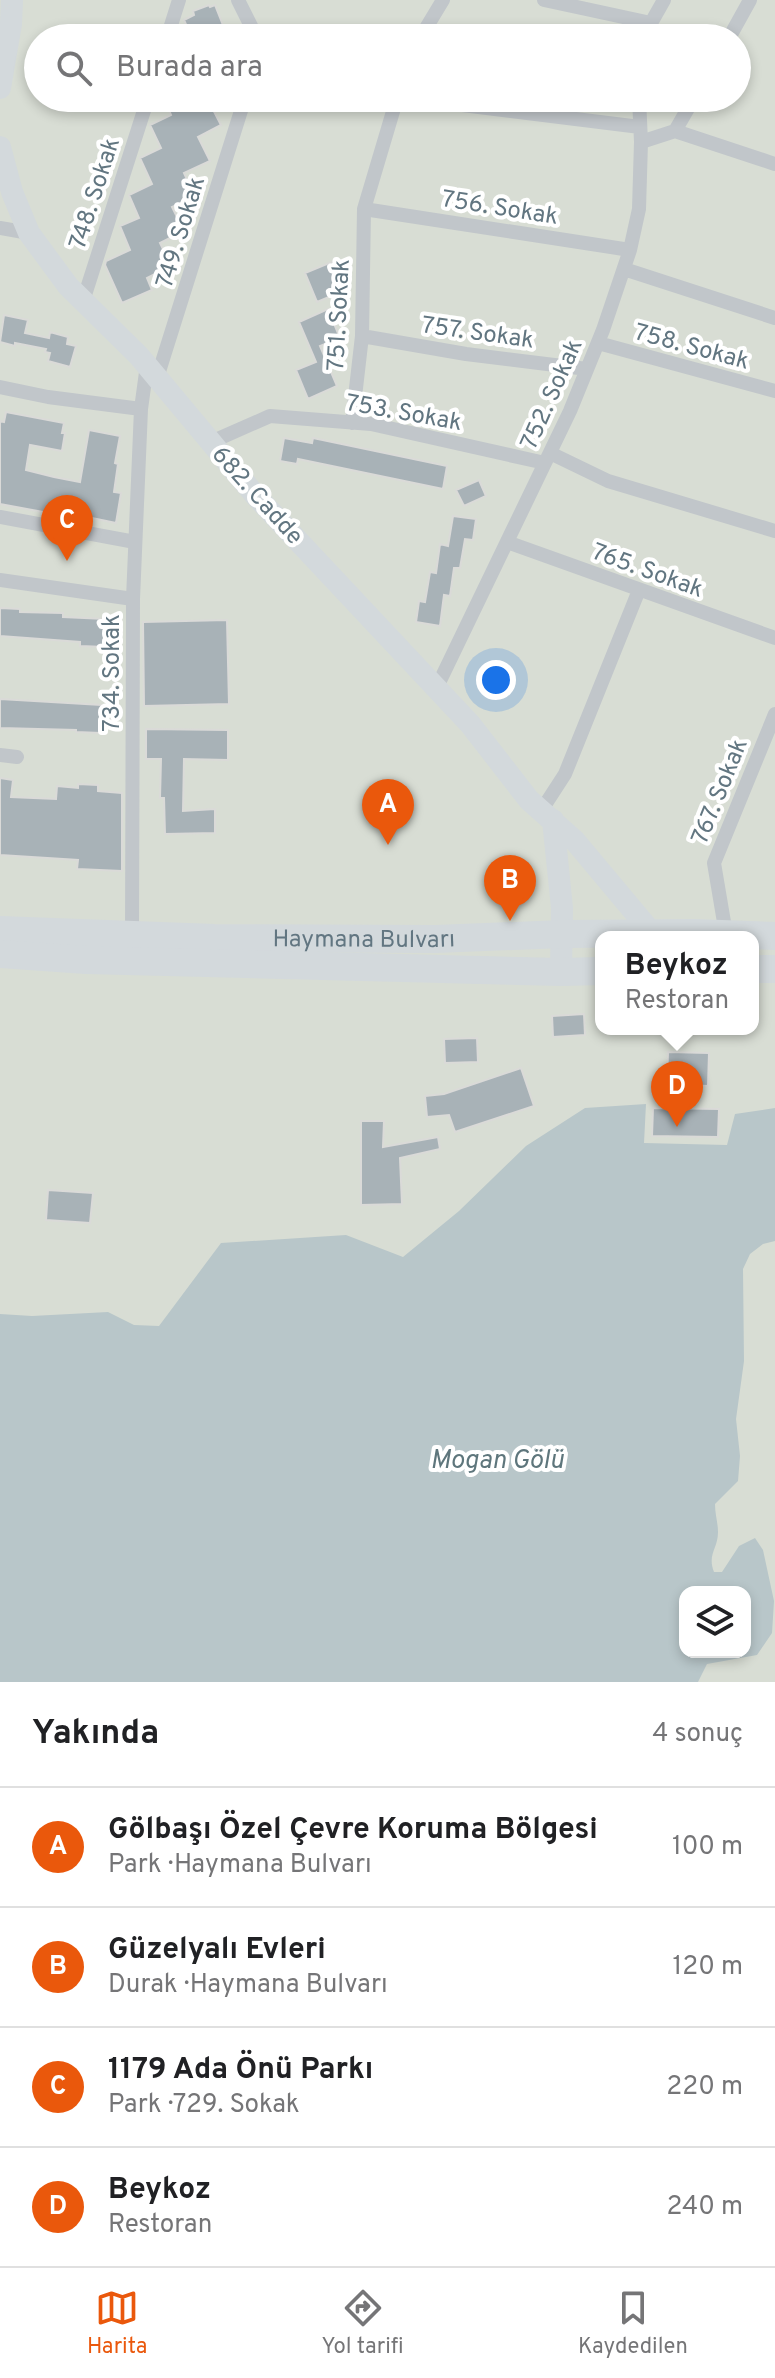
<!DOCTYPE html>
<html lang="tr">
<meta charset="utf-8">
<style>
:root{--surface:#fff;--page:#f2f2f2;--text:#202124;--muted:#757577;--line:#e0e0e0;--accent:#ea580c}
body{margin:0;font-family:Overpass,sans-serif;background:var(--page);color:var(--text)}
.controls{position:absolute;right:24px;bottom:24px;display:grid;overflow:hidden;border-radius:16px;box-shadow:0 4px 12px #0003}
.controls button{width:72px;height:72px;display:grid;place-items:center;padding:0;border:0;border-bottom:2px solid var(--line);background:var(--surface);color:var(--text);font:40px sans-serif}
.you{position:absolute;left:496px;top:680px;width:28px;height:28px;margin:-20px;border:6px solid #fff;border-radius:50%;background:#1a73e8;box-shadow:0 0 0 12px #1a73e833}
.badge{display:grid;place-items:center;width:52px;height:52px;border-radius:50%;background:var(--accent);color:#fff;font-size:26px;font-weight:700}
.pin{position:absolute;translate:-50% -66px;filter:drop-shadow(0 2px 4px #0008)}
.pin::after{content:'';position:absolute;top:42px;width:28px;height:24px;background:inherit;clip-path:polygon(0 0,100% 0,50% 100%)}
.popup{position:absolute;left:595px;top:931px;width:164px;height:104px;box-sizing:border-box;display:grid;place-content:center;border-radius:16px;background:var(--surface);filter:drop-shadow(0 2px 6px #0005);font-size:26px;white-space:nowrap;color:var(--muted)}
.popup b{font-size:30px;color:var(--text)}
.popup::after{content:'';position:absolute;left:50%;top:100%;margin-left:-16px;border:16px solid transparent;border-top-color:var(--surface)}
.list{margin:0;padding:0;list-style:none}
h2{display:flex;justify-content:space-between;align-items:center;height:104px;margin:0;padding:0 32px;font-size:34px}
h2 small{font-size:26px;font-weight:400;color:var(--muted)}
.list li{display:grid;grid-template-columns:52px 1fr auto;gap:24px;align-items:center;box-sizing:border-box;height:120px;padding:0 32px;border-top:2px solid var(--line)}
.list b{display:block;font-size:30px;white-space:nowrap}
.list p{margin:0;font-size:26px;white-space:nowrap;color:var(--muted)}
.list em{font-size:26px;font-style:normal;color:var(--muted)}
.icon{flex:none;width:44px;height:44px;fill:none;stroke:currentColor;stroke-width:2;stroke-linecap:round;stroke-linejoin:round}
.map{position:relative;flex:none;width:775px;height:1682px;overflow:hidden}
.search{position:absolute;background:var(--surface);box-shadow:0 4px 12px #0003;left:24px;right:24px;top:24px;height:88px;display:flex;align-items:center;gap:20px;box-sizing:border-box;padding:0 28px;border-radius:44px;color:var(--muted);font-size:30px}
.sheet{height:584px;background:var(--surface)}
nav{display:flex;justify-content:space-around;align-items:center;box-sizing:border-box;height:112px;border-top:2px solid var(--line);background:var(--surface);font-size:22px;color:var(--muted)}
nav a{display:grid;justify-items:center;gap:4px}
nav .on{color:var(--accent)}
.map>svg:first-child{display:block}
</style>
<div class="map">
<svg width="775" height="1682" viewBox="0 0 775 1682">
<rect width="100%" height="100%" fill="#f8f8f5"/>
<path fill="#d8ddd4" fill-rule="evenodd" d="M0 0H775V1682H0ZM38 38H737V98H38ZM601 937H753V1029H601ZM685 1592H745V1652H685Z"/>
<path fill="#b8c6c9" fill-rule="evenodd" d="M646 1104 644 1143 727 1145 735 1114 775 1108V1241L763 1244 750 1254 743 1269 744 1361 736 1419 740 1456 738 1481 715 1504C715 1514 718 1523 718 1532 718 1549 707 1554 714 1572H722L739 1546 755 1538 763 1550 774 1601 772 1633 757 1655 707 1664 698 1682H0V1314L32 1316 108 1312 134 1325 159 1326 221 1243 346 1235 403 1257 459 1211 526 1146 585 1108ZM745 1592V1652H685V1592Z"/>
<path fill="#a8b2b7" stroke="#dadad8" stroke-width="2" d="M209 5 210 7 215 5 228 38H192L184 20 194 15 193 11Z
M164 98H207L221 125 198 137 210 161 184 173 195 197 172 207 184 231 160 243 171 266 147 278 152 290 122 303 105 265 106 261 130 250 120 226 139 218 129 195 152 184 140 158 161 148 150 125 171 115Z
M334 261 346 290 317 302 305 273Z
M328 309 340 338 320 346 337 386 308 399 296 370 316 362 299 322Z
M4 315 28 320 25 333 49 338 50 332 68 337 67 344 76 346 70 367 48 361 50 353 45 352 46 349 15 343V346L0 342Z
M6 412 64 423 62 433H65L62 451 30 445 26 470 54 477 80 482 89 430 120 436 115 463 118 464 114 492 121 493 116 523 82 516 81 519 0 504V421L4 422Z
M284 438 312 443 313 438 447 466 443 489 298 459 297 464 280 461Z
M479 480 486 496 464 506 456 490Z
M453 516 476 519 473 540 465 539 460 568H454L450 596 444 595 440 626 416 622 419 601 425 602 430 572 436 573 440 544 448 546Z
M0 608 20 609V612L63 613V617L106 619V647L80 646V642L0 636Z
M227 620 229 704 144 706 143 622Z
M0 699 102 705 101 733 76 732V730L0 728Z
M146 729 228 730V760L184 759 183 811 215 809V833L165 834 164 798H160L161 759H146Z
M0 778 13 780 11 797 56 799 57 786 78 788V784L98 785V791L122 793V871L77 869 78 860 0 855Z
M584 1014 585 1035 553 1037 552 1016Z
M477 1038 478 1062 445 1063 444 1039Z
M668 1052 709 1053 708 1086 667 1084Z
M521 1068 534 1106 455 1132 449 1115 427 1117 425 1096 444 1094Z
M653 1108 719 1109 718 1137 652 1136Z
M361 1121H384L383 1147 438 1137 440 1149 400 1158 402 1204 361 1205Z
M48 1190 93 1193 90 1223 46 1220Z"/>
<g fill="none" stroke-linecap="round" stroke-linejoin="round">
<path stroke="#c1c6ca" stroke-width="14" d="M238 0 257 38
M544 0 651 23
M167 38 179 0
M420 38 443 0
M647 38 651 23 664 0
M729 38 750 0
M406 98 640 127
M675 131 775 164
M641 142 675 131 694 98
M364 209 630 250
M0 228 29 233
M624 269 775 318
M83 301 148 98
M362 336 466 354 587 369
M598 343 775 391
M157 378 245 98
M0 387 48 397 141 409 147 365
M352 423 362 336 364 209 397 98
M211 442 270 416 371 424 545 463
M550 453 608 481 775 531
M0 517 135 542
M507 542 775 638
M0 580 133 599
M436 689 570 411 603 330 630 250 639 209 641 142 639 98
M0 755 17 757
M541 811 565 774 639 590
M726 934 714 863 775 714
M132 936 133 599 141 409"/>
<path stroke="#d3d9dc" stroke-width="22" d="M0 88 11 24 12 0
M0 147 12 192 29 233 68 286 139 356 255 495 470 724 529 800 575 841 652 933 653 937
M553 820 562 908 561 972"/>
<g stroke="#d3d9dc" stroke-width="28">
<path id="s1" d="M0 930 214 938 436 939 563 934 694 933 775 936"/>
<path d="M0 954 86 960 561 972 601 971"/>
<path d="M753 969H775"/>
</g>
</g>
<g text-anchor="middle" stroke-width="8" stroke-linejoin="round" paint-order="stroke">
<g font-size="24" fill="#627681" stroke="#fff">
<text transform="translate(94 193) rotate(-72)" y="8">748. Sokak</text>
<text transform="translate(500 207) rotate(9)" y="8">756. Sokak</text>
<text transform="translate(180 232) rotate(-73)" y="8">749. Sokak</text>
<text transform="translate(338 315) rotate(-87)" y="8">751. Sokak</text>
<text transform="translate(478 332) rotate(8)" y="8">757. Sokak</text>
<text transform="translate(692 346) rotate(15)" y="8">758. Sokak</text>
<text transform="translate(551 394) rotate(-66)" y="8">752. Sokak</text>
<text transform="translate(404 412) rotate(10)" y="8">753. Sokak</text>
<text transform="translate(258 495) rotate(48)" y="8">682. Cadde</text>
<text transform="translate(648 570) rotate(20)" y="8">765. Sokak</text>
<text transform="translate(111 673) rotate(-90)" y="8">734. Sokak</text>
<text transform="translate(719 791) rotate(-68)" y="8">767. Sokak</text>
<text dy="8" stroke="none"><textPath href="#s1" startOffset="364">Haymana Bulvarı</textPath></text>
</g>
<g font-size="26" font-style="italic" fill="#5e767c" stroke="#fff">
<text x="497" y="1468">Mogan Gölü</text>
</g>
</g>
</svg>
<div class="controls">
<button><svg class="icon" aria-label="layers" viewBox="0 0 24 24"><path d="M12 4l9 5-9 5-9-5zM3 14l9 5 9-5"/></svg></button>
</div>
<div class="you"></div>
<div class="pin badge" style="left:388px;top:845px">A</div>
<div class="pin badge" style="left:510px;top:921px">B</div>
<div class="pin badge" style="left:67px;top:561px">C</div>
<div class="pin badge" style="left:677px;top:1127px">D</div>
<div class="popup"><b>Beykoz</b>Restoran</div>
<div class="search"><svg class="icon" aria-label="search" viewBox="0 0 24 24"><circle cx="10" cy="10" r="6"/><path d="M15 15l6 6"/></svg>Burada ara</div>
</div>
<section class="sheet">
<h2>Yakında<small>4 sonuç</small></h2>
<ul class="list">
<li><span class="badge">A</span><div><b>Gölbaşı Özel Çevre Koruma Bölgesi</b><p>Park · Haymana Bulvarı</p></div><em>100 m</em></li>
<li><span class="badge">B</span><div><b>Güzelyalı Evleri</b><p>Durak · Haymana Bulvarı</p></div><em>120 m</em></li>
<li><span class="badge">C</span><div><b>1179 Ada Önü Parkı</b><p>Park · 729. Sokak</p></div><em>220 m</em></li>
<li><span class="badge">D</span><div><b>Beykoz</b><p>Restoran</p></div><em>240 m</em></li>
</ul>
</section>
<nav>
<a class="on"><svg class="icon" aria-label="map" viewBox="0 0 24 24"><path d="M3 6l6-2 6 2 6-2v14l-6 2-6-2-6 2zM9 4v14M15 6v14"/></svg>Harita</a>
<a><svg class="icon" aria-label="directions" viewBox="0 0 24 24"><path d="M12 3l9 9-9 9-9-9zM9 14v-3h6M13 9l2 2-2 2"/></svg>Yol tarifi</a>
<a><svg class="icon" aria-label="saved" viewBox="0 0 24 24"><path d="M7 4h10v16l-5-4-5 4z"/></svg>Kaydedilen</a>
</nav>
